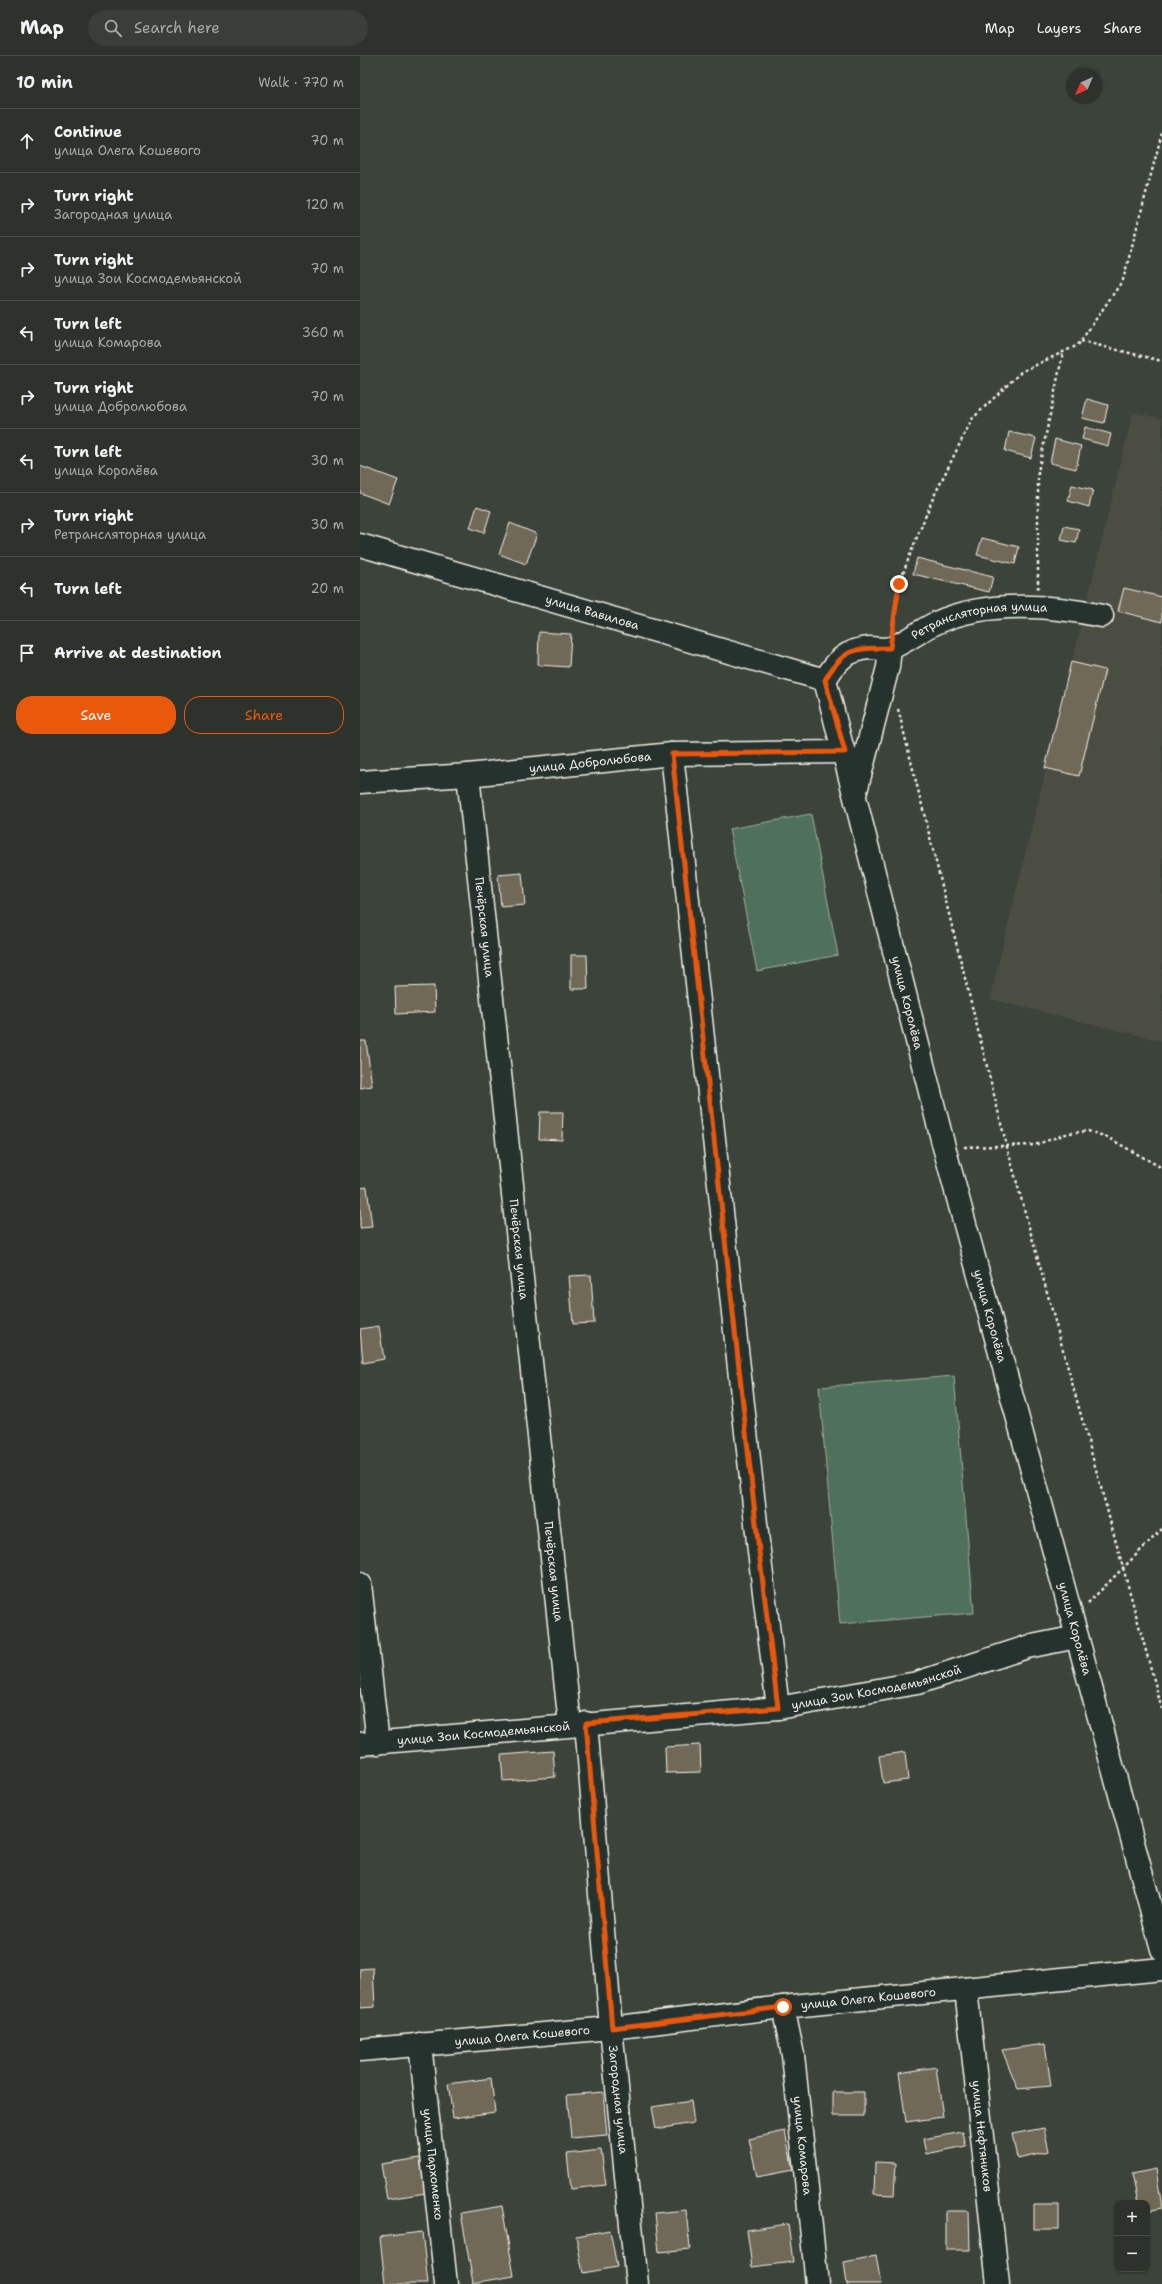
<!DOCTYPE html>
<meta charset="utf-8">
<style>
:root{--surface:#2d322c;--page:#393e38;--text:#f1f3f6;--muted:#a7aaa9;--line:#484d48;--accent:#ea580c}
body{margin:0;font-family:"Shantell Sans",sans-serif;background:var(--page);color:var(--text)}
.controls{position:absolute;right:12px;bottom:12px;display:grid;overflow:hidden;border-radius:8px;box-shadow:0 1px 3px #0004}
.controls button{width:36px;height:36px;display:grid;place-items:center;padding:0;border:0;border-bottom:1px solid var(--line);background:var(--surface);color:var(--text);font:20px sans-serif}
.compass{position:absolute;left:706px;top:12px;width:36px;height:36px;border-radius:50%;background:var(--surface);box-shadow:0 1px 3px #0004;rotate:224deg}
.stop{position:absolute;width:12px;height:12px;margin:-9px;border:3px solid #ea580c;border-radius:50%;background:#fff}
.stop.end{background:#ea580c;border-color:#fff;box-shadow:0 1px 4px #0008}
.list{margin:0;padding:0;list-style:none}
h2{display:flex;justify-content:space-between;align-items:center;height:52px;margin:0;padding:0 16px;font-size:17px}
h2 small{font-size:13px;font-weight:400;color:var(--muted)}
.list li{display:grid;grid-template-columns:26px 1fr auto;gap:12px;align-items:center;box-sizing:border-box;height:64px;padding:0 16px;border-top:1px solid var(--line)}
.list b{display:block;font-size:15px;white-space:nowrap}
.list p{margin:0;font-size:13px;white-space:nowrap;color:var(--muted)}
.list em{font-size:13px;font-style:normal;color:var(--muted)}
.actions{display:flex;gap:8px;padding:12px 16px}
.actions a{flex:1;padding:9px 0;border:1px solid var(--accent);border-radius:16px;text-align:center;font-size:14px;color:var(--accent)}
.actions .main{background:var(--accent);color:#fff}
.icon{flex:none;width:22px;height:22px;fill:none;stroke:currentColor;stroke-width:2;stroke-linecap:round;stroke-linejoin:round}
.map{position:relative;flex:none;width:802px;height:2228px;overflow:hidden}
header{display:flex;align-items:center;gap:24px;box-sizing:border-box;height:56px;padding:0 20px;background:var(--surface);border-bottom:1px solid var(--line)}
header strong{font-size:19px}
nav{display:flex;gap:22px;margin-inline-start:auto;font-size:14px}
.search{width:280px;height:36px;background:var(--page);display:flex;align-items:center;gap:10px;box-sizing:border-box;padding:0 14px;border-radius:22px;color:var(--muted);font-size:15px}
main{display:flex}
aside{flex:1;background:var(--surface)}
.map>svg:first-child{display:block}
</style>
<header>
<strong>Map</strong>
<div class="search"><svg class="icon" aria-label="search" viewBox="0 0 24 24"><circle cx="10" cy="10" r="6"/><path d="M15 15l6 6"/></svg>Search here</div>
<nav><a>Map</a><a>Layers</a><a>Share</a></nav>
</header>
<main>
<aside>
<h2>10 min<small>Walk · 770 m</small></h2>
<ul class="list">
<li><svg class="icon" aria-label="ahead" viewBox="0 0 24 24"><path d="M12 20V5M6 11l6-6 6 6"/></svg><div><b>Continue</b><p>улица Олега Кошевого</p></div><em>70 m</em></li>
<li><svg class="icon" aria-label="right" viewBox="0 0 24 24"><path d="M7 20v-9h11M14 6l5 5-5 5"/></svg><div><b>Turn right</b><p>Загородная улица</p></div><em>120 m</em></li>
<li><svg class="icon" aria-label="right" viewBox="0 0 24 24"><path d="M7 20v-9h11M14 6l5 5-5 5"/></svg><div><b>Turn right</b><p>улица Зои Космодемьянской</p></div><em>70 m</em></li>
<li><svg class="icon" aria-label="left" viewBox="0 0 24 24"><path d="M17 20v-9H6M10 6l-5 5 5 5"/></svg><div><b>Turn left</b><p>улица Комарова</p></div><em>360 m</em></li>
<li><svg class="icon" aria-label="right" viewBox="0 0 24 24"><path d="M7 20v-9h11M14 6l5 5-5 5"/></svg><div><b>Turn right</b><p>улица Добролюбова</p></div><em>70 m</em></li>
<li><svg class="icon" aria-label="left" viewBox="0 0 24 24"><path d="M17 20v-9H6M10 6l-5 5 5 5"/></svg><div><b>Turn left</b><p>улица Королёва</p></div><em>30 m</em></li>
<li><svg class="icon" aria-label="right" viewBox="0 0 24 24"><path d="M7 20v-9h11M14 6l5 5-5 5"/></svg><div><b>Turn right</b><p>Ретрансляторная улица</p></div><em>30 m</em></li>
<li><svg class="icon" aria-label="left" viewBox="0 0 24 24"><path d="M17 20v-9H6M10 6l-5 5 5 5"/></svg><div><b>Turn left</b></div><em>20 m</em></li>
<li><svg class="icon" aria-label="arrive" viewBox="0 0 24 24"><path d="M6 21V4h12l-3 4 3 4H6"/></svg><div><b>Arrive at destination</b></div></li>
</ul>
<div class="actions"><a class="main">Save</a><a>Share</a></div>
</aside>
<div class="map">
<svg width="802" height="2228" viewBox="0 0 802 2228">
<rect width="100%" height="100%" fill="#3c433a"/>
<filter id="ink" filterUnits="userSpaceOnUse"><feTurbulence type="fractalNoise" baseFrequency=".025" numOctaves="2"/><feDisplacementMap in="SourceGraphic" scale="8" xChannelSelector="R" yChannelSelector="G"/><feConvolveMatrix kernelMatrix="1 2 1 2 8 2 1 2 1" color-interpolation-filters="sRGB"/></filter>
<g filter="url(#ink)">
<path fill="#4c4e43" d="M773 356 802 363V985L630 943Z"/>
<path fill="#4f705a" stroke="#a2b0a1" d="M451 758 478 899 397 915 369 773Z
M594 1320 614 1557 480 1568 459 1331Z"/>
<path fill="#706958" stroke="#f4f1e8" d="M727 343 748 349 744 367 722 362Z
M725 371 751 378 748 390 722 383Z
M649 376 676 382 671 402 645 395Z
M695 383 721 390 716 413 690 407Z
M0 410 38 424 29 448 0 437Z
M712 429 733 434 729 451 708 445Z
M117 450 131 455 124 477 110 472Z
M150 467 177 478 166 508 139 498Z
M704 470 719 473 716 487 701 484Z
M622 482 659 491 655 508 617 499Z
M557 502 633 521 629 536 553 518Z
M764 532 802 541V566L758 555Z
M179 576 211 578 209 611 178 609Z
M711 606 745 614 719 720 685 712Z
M162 817 165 849 141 851 138 819Z
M211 899H227L228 933H211Z
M74 930 75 956 36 958 35 931Z
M0 985H6L12 1030 0 1032Z
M180 1056H203L202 1084 179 1083Z
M7 1131 12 1171 0 1172V1132Z
M231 1219 234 1267 213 1268 209 1220Z
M19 1270 24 1303 3 1307 0 1273Z
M340 1689 341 1716 306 1717 305 1691Z
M193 1695 195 1721 143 1725 141 1699Z
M545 1696 548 1724 523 1727 519 1700Z
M13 1912 15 1951 0 1952V1913Z
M685 1988 691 2030 658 2033 642 1994Z
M576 2011 583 2061 546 2066 539 2017Z
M131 2022 135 2056 93 2062 88 2028Z
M243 2036 247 2079 211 2082 207 2039Z
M473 2036H504V2060H473Z
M331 2045 334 2067 296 2073 292 2051Z
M684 2072 689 2095 657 2102 652 2078Z
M425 2075 433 2114 397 2121 389 2083Z
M603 2076 606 2090 566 2098 563 2083Z
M241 2094 246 2129 211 2133 207 2098Z
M60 2102 66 2137 27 2143 21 2108Z
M515 2106 536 2107 534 2139 514 2138Z
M796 2113 802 2152 787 2155V2147H778L772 2118Z
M674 2149H699V2173H674Z
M142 2150 154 2220 113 2227 101 2157Z
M326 2154 330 2193 299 2196 295 2157Z
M586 2155H609L610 2194H586Z
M428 2168 433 2206 392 2211 387 2174Z
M250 2174 257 2211 223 2217 216 2180Z
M62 2176 68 2228H25L20 2181Z
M516 2200 521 2228H487L484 2206Z"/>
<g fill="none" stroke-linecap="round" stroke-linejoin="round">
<defs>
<g id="minor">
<path id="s1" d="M0 489 465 624"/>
<path id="s2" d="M465 624 584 1091 802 1893"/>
<path id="s3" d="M465 624C476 605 486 594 509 592 516 592 524 594 531 592 546 586 561 574 576 567 627 544 689 549 742 560"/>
<path d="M312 698 399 1495 418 1652"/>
<path id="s4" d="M108 719 210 1669"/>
<path id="s5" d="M0 726 108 719 312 698 485 696"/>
<path d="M496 735 528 611 530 592"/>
<path d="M0 1528 18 1687"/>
<path id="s6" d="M226 1667 251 1972 277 2228"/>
<path id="s7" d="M0 1688 418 1652 557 1627 667 1591 717 1581"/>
<path id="s8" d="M606 1933 638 2228"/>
<path id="s9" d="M423 1951 433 1999 457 2228"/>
<path id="s10" d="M60 1988 86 2228"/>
<path id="s11" d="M0 1994 251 1972 423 1951 802 1913"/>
</g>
</defs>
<use href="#minor" stroke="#f4f1e8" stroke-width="25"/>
<path stroke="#f4f1e8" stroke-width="2.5" stroke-dasharray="3 3" stroke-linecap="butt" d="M721 285 802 305
M678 533V416L703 297
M533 570 539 528 553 491 573 442 612 363 661 316 718 289 763 224 802 77
M538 653 647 1091 802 1653
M604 1091 675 1089 709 1077 728 1075 747 1081 802 1112
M728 1547 802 1473"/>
<use href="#minor" stroke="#26332d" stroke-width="22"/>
</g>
</g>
<g fill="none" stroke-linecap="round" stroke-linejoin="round" filter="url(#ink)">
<path stroke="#ea580c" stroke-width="5" d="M423 1951 252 1972 226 1667 418 1652 399 1495 312 698 485 696 465 624C483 592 495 592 530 592L539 528"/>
</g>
<g text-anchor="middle" stroke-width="3" stroke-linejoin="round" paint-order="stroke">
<g font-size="12" fill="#f4f1e8" stroke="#26332d">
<text dy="4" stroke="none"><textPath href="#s1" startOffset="242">улица Вавилова</textPath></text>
<text dy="4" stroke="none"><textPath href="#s3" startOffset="174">Ретрансляторная улица</textPath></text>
<text dy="4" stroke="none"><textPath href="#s5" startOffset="231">улица Добролюбова</textPath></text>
<text dy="4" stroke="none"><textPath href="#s4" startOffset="153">Печёрская улица</textPath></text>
<text dy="4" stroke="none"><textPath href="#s2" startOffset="333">улица Королёва</textPath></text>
<text dy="4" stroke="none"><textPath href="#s4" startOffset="477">Печёрская улица</textPath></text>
<text dy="4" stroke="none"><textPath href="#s2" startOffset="657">улица Королёва</textPath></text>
<text dy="4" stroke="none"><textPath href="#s4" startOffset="801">Печёрская улица</textPath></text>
<text dy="4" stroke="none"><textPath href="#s2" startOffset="981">улица Королёва</textPath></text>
<text dy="4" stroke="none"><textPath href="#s7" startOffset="520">улица Зои Космодемьянской</textPath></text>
<text dy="4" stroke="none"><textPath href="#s7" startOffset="124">улица Зои Космодемьянской</textPath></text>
<text dy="4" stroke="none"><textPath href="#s11" startOffset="511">улица Олега Кошевого</textPath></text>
<text dy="4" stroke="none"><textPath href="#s11" startOffset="163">улица Олега Кошевого</textPath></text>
<text dy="4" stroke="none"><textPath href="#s6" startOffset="378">Загородная улица</textPath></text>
<text dy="4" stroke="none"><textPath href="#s8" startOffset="148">улица Нефтяников</textPath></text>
<text dy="4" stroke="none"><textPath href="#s9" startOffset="140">улица Комарова</textPath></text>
<text dy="4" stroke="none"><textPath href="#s10" startOffset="121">улица Пархоменко</textPath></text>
</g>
</g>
</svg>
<div class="controls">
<button>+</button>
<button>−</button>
</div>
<svg class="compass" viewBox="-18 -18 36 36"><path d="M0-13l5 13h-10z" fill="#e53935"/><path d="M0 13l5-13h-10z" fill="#a7aaa9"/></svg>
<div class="stop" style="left:423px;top:1951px"></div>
<div class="stop end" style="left:539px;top:528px"></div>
</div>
</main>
